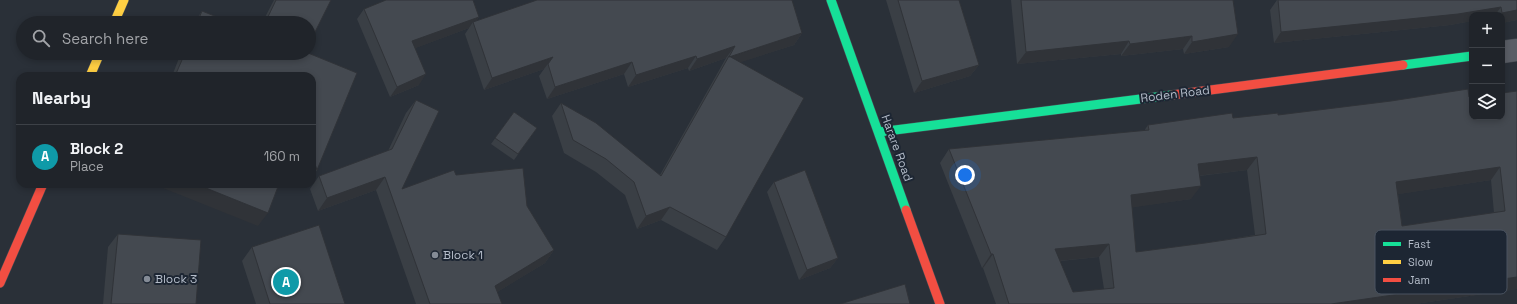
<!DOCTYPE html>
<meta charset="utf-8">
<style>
:root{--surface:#20242a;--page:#2d3036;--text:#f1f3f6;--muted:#a2a4a8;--line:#3d4147;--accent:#1a73e8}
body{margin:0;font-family:"Space Grotesk",sans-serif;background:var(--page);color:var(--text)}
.controls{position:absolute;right:12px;top:12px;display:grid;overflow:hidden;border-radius:8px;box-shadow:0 2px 6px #0003}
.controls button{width:36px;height:36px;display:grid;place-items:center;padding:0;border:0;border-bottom:1px solid var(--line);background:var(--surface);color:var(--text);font:20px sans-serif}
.you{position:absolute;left:965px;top:175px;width:14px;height:14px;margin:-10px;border:3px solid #fff;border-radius:50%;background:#1a73e8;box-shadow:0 0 0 6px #1a73e833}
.badge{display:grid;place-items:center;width:26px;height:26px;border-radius:50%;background:var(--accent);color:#fff;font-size:13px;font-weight:700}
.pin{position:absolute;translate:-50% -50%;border:2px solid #fff;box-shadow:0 1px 4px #0006}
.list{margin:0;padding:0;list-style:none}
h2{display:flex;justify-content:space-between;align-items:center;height:52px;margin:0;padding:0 16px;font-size:17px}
h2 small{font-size:13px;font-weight:400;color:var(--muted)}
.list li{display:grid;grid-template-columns:26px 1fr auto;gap:12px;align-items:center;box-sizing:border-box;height:64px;padding:0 16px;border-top:1px solid var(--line)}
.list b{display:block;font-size:15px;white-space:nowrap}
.list p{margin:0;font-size:13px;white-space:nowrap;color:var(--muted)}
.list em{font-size:13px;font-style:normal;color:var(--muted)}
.icon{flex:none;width:22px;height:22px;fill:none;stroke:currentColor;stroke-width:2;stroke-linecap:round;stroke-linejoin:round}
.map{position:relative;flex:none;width:1517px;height:304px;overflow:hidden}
.search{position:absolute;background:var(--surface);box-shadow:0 2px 6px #0003;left:16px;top:16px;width:300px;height:44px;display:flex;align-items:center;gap:10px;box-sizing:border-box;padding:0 14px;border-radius:22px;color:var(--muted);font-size:15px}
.panel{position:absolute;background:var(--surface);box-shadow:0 2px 6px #0003;left:16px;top:72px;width:300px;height:116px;border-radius:12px}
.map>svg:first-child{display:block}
</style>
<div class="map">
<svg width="1517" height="304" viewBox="0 0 1517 304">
<rect width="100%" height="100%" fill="#2a3038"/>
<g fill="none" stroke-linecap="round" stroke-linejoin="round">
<defs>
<path id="street" d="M1502 52 1517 50"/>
<path id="fast" d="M831 0 906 210
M1403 65 1472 56
M879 132 1172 95"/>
<path id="slow" d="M114 23 124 0
M90 76 100 53"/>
<path id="jam" d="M1172 95 1403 65
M906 210 940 304
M0 283 43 184"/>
</defs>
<use href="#street" stroke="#484c53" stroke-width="23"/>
<use href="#fast" stroke="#484c53" stroke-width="10"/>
<use href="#slow" stroke="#484c53" stroke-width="10"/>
<use href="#jam" stroke="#484c53" stroke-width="10"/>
<use href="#street" stroke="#5a5e66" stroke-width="22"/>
<use href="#fast" stroke="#16e098" stroke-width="9"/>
<use href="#slow" stroke="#ffcf43" stroke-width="9"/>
<use href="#jam" stroke="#f24e42" stroke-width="9"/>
</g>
<path fill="#3a3f45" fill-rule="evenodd" d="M274 0H331L309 23H262Z
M886 0H959L979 65 970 76 914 93Z
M1011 0H1233L1229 47 1184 54 1183 49 1121 56V54L1017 64Z
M1277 0H1517V20L1502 23V15H1472V21L1450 25 1274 43 1270 10Z
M364 9 479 17 476 21 802 33 794 45 740 62 726 237 717 250 661 220 637 229 625 195 596 172 564 153 552 116 561 103 660 175 726 58 689 71 688 68 628 87 624 74 547 99 539 76 544 69 484 90 465 34 469 28 415 48 419 85 390 97 357 19Z
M202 11 232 23H194Z
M181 53H308L357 73 317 170 312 178V76H172Z
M1469 97 1502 117 1517 289 1415 304H996L983 268H982L940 163 949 149 1144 131 1148 125 1233 118 1278 115ZM1247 170 1255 235 1205 243 1136 252 1132 207 1191 199 1199 176ZM1491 180 1494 213 1402 226 1398 194ZM1099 257 1104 289 1073 292 1060 261Z
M416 100 402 189 456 175 527 206 554 250 545 263 497 292 502 304H416L376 190 318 211 310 189 319 176 388 151 406 113Z
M514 112 537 128 514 160 491 144Z
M774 182 838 258 830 268 799 280 767 192Z
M118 234 196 304H103L108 247Z
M252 247 345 304H256L242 261Z"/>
<path fill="#303338" d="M1501 7 1495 15H1472V21L1450 25 1274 43 1281 32Z
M1517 10V20L1502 23V15H1500L1502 13Z
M479 17 474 24 473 22 469 28 405 52 412 41Z
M802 33 794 45 723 68 729 57Z
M1238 34 1229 47 1184 54 1192 42Z
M1192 36 1183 49 1121 56 1130 44Z
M1129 41 1121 54 1017 64 1026 52Z
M735 46 726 58 689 71 697 59Z
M696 56 688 68 628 87 636 75Z
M553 57 544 69 484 90 492 78Z
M632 62 624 74 547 99 555 87Z
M979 65 970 76 914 93 922 81Z
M426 74 419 85 390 97 397 87Z
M1257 157 1247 170 1188 177 1198 164Z
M1500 167 1491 180 1387 196 1396 182Z
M385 177 376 190 318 211 327 198Z
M153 184H196L268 213 258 226Z
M1201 186 1191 199 1122 209 1131 195Z
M670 207 661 220 637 229 646 216Z
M1109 244 1099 257 1046 262 1055 249Z
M554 250 545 263 486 299 495 286Z
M991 254H993L983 268H982Z
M838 258 830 268 799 280 807 270Z
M1517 277V289L1415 304H1331Z"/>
<path fill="#444950" stroke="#303338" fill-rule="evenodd" d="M276 0H331L309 44V23H265Z
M386 0H473L479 17 412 41 426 74 397 87 364 9Z
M537 0H792L802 33 729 57 735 46 697 59 696 56 636 75 632 62 555 87 548 64 553 57 492 78 473 22Z
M898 0H959L979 65 922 81Z
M1021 0H1233L1238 34 1192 42V36L1130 44 1129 41 1026 52Z
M1278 0H1517V10L1502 13 1501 7 1458 14 1281 32Z
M202 11 232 23H197Z
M185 53H308L357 73 317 170 312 155V76H175Z
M729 56 804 98 726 237 670 207 646 216 634 182 606 159 573 140 561 103 596 123 661 176Z
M1468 89 1469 97H1472V117H1502V93L1517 91V277L1331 304H1009L993 254H991L949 149 1149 130 1148 125 1232 113 1233 118 1278 113V115L1391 101ZM1257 157 1266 234 1205 243 1136 252 1131 195 1201 186 1198 164ZM1500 167 1505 211 1402 226 1396 182ZM1109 244 1114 288 1073 292 1055 249Z
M416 100 439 111 402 189 454 170 456 175 523 168 527 206 554 250 495 286 502 304H430L385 177 327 198 319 176 392 149Z
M514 112 537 128 518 154 495 138Z
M805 170 838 258 807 270 774 182Z
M196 184H279L268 213Z
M319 225 345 304H270L252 247Z
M118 234 201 240 196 304H111Z
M905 284 910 304H840Z"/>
<g fill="#848b96" stroke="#1d2633" stroke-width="1.5">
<circle cx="435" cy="255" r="4"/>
<circle cx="147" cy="279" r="4"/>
</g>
<g text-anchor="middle" stroke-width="4" stroke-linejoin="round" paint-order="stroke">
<g font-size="12" fill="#b4bcc9" stroke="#1d2633">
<text transform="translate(1175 94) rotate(-7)" y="4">Roden Road</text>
<text transform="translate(897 148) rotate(70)" y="4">Harare Road</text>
</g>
<g font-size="12" fill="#b4bcc9" stroke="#1d2633" text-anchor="start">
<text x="443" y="259">Block 1</text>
<text x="155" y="283">Block 3</text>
</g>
</g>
<rect x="1375" y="230" width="132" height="64" rx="6" fill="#1d2633" stroke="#4a5360" stroke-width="1"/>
<rect x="1383" y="242" width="18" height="4" fill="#16e098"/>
<rect x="1383" y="260" width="18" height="4" fill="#ffcf43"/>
<rect x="1383" y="278" width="18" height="4" fill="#f24e42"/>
<g font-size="11" fill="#b4bcc9">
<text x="1408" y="248">Fast</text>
<text x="1408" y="266">Slow</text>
<text x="1408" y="284">Jam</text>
</g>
</svg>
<div class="controls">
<button>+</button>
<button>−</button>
<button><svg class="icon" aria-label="layers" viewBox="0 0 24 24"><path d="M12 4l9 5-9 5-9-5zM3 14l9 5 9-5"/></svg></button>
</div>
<div class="you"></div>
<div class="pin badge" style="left:286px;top:282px;background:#0f9aa8">A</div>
<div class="search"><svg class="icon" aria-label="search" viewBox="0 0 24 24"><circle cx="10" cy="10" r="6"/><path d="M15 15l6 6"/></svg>Search here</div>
<section class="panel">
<h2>Nearby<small></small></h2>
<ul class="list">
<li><span class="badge" style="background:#0f9aa8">A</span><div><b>Block 2</b><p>Place</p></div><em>160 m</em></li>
</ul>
</section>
</div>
